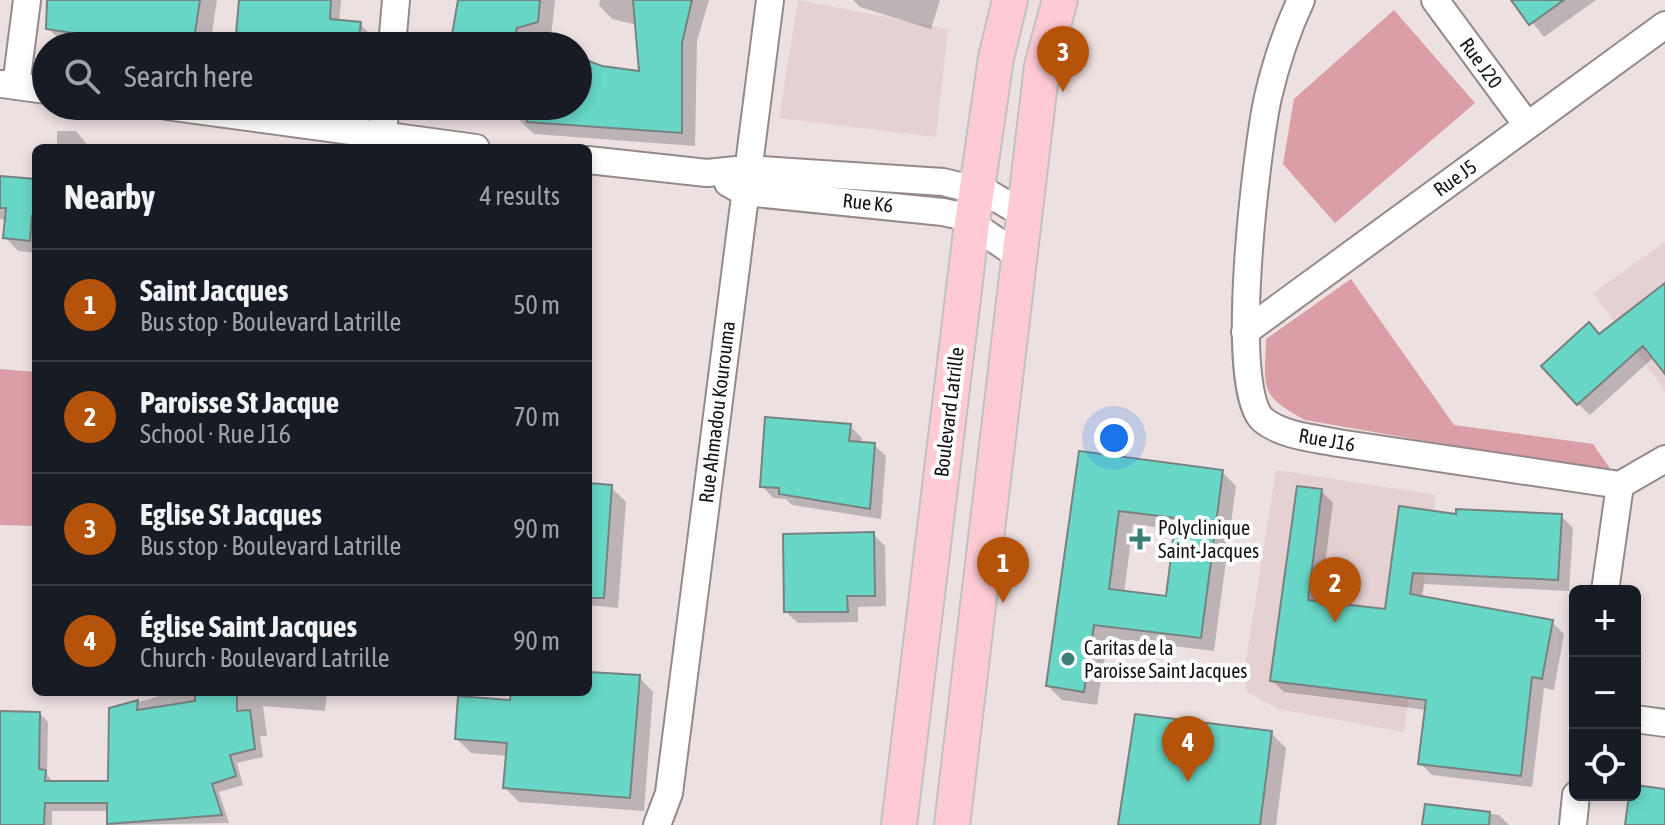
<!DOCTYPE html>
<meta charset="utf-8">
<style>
:root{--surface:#171b24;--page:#242831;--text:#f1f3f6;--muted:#9ea1a6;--line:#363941;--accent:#b45309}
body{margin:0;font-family:"Asap Condensed",sans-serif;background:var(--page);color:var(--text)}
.controls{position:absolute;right:24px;bottom:24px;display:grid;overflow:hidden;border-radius:12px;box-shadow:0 4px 12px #0003}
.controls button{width:72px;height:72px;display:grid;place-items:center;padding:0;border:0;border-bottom:2px solid var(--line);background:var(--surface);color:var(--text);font:40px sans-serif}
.you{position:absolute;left:1114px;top:438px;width:28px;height:28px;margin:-20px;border:6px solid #fff;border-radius:50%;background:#1a73e8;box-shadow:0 0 0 12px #1a73e833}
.badge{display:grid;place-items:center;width:52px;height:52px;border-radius:50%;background:var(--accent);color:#fff;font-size:26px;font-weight:700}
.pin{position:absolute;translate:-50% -66px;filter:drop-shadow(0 2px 4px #0008)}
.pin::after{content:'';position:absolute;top:42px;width:28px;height:24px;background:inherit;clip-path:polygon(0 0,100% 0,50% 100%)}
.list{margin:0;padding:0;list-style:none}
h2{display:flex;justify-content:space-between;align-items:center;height:104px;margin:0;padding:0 32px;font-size:34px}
h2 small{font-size:26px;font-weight:400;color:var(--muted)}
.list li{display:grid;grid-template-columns:52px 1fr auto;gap:24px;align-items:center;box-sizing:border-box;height:112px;padding:0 32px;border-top:2px solid var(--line)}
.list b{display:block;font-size:30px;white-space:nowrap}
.list p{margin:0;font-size:26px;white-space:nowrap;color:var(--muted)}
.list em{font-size:26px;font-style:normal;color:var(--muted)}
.icon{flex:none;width:44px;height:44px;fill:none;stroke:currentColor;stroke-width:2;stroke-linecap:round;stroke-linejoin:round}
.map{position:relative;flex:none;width:1665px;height:825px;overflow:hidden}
.search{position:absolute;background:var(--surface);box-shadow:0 4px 12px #0003;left:32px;top:32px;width:560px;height:88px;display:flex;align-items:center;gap:20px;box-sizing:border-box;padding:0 28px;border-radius:44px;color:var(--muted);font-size:30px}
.panel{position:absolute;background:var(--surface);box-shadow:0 4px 12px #0003;left:32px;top:144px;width:560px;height:552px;border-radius:12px}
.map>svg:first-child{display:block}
</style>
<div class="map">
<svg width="1665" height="825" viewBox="0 0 1665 825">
<rect width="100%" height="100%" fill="#ece0e1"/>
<path fill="#e5d0d2" d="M798 0 948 29 936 137 779 118Z
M1665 242V391L1593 293Z
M1276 470 1436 495 1404 732 1279 709 1247 692 1243 679Z"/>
<path fill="#db9ea7" d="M1394 10 1475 103 1335 223 1283 164 1294 99Z
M1351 279 1454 425 1593 444 1614 474 1305 420C1258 394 1265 390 1266 339Z
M0 369 36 372V526L0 525Z"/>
<path fill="#0003" fill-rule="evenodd" d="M49 0H217L210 46 64 44 48 28Z
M241 0H341L339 22 360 24 369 33 368 46H237Z
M460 0H555L550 46H452Z
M600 0H709L697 41 695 146 534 134 520 121 522 106H578V59L601 67 641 74 637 25 612 19 599 5Z
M853 0H940L931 29 860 7Z
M1514 0H1596L1544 37Z
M57 131H76L90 148H57Z
M0 178 36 181V253L18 251 5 237 6 220 0 219Z
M1665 290V370L1654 357 1590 415 1578 404Z
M850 426 862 438 861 444 874 445 886 456 881 519 792 505 786 499 773 498 762 486Z
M1081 454 1222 472 1236 486 1214 651 1108 638 1097 705 1062 700 1048 686ZM1133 524 1177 530 1168 598 1124 593Z
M588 485 611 487 626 502 618 608 588 605Z
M1321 491 1333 503 1320 603 1387 611 1401 509 1458 516H1561L1573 528 1569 591 1424 584 1422 598 1552 622 1564 634 1554 690 1544 688 1532 787 1432 775 1420 763 1427 710 1284 692 1272 680Z
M873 534 885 546 886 606 858 607V622L798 623 786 612Z
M588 674 639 677 653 692 644 811 519 802 505 788 508 756 471 753 457 739 512 702 513 692H588Z
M174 692H327L325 711 263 706 267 736H260L263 757 237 763 243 785 219 792 229 823 111 825 109 811H52V825H0V713L40 714 48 722 47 774 53 783H110L111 710Z
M1271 733 1286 748 1276 825H1120Z
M1427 806 1499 815 1509 825H1424Z"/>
<path fill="#68d7c8" stroke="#778381" stroke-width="2" fill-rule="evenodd" d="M47 0H200L193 46H158L46 29Z
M239 0H331L330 19 361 22 358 46H235Z
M458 0H540L538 22 517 28 512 46H450Z
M633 0H692L682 43V133L527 122V106H578V57L602 66 639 71Z
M1511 0H1564L1529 25Z
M0 176 36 179V217L32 216 30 241 3 238 6 208H0Z
M1665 283V374L1643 346 1577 405 1541 366 1589 322 1599 334Z
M765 417 851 424 849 441 875 443 870 509 779 494V488L760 487Z
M1079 451 1223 470 1201 638 1094 625 1084 692 1046 686ZM1119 511 1176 518 1166 596 1109 589Z
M588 483 612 485 604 598H588Z
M1297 486 1322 489 1308 600 1385 609 1399 506 1456 514V509L1562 514 1558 580 1413 573 1410 594 1553 620 1542 679 1532 677 1521 776 1418 764 1426 700 1270 681Z
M874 532 875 596H847L848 612H784L783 534Z
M588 672 640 675 630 798 503 788 507 743 455 739 458 696 510 700 511 692H588Z
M195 692H230V695H237V711L250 710 255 749 230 755 236 776 212 784 222 815 107 824V803H45L44 825H0V711L40 712 39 769 46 770 45 781H108L109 708 138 700 137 710 195 701Z
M1135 714 1272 731 1260 825H1118Z
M1635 785 1665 789V825H1625L1629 795H1635Z
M1425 804 1490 812 1489 825H1422Z"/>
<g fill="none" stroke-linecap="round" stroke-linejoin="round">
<defs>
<path id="minor" d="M1301 0C1286 32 1276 63 1268 97 1257 147 1227 390 1263 420 1283 436 1314 438 1338 443L1620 485
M1435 0 1527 125
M392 46 396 0
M2 84 46 90
M16 86 27 0
M166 106 476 148
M382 138 386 106
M588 160 707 173 746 169 943 182 988 193 1025 215
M728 183 744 192 943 212 961 216 1020 257
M1245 332 1665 25
M1620 485 1665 459
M1605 591 1620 485
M1635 719 1665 723
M657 825 669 793 770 0
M1573 825 1576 795"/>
<path id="major" d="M899 825 972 223 996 58 1010 0
M952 825 1042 66 1060 0"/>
</defs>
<use href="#minor" stroke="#958a8b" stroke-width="30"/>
<use href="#major" stroke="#c2c1c1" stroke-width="38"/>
<use href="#minor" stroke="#fff" stroke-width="26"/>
<use href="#major" stroke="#fecbd3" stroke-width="34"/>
</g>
<g fill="#3b8077" stroke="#fff" stroke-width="3">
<path d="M1136 527h8v8h8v8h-8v8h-8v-8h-8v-8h8z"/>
<circle cx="1068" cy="659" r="8"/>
</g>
<g text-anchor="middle" stroke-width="8" stroke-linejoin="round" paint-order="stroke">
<g font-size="20" fill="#151112" stroke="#fff">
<text transform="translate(1481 63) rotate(54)" y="7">Rue J20</text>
<text transform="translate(1455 178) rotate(-36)" y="7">Rue J5</text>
<text transform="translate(868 203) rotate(6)" y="7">Rue K6</text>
<text transform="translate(717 412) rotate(-83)" y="7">Rue Ahmadou Kourouma</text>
<text transform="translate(949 412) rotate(-83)" y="7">Boulevard Latrille</text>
<text transform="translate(1327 440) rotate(10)" y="7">Rue J16</text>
</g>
<g font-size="20" fill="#151112" stroke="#fff" text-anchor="start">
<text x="1158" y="535">Polyclinique<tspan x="1158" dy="23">Saint-Jacques</tspan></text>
<text x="1084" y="655">Caritas de la<tspan x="1084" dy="23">Paroisse Saint Jacques</tspan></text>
</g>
</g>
</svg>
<div class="controls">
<button>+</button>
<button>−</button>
<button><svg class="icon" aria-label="locate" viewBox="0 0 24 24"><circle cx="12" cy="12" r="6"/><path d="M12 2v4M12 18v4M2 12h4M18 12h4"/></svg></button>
</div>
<div class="you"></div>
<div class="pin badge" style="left:1003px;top:603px">1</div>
<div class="pin badge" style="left:1335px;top:623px">2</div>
<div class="pin badge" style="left:1063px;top:92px">3</div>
<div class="pin badge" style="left:1188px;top:782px">4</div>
<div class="search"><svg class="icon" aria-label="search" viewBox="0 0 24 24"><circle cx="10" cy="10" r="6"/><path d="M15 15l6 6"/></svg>Search here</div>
<section class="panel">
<h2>Nearby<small>4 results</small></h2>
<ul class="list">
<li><span class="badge">1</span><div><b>Saint Jacques</b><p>Bus stop · Boulevard Latrille</p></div><em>50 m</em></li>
<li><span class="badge">2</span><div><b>Paroisse St Jacque</b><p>School · Rue J16</p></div><em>70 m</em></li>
<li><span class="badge">3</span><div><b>Eglise St Jacques</b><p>Bus stop · Boulevard Latrille</p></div><em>90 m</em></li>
<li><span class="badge">4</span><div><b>Église Saint Jacques</b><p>Church · Boulevard Latrille</p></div><em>90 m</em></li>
</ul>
</section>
</div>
